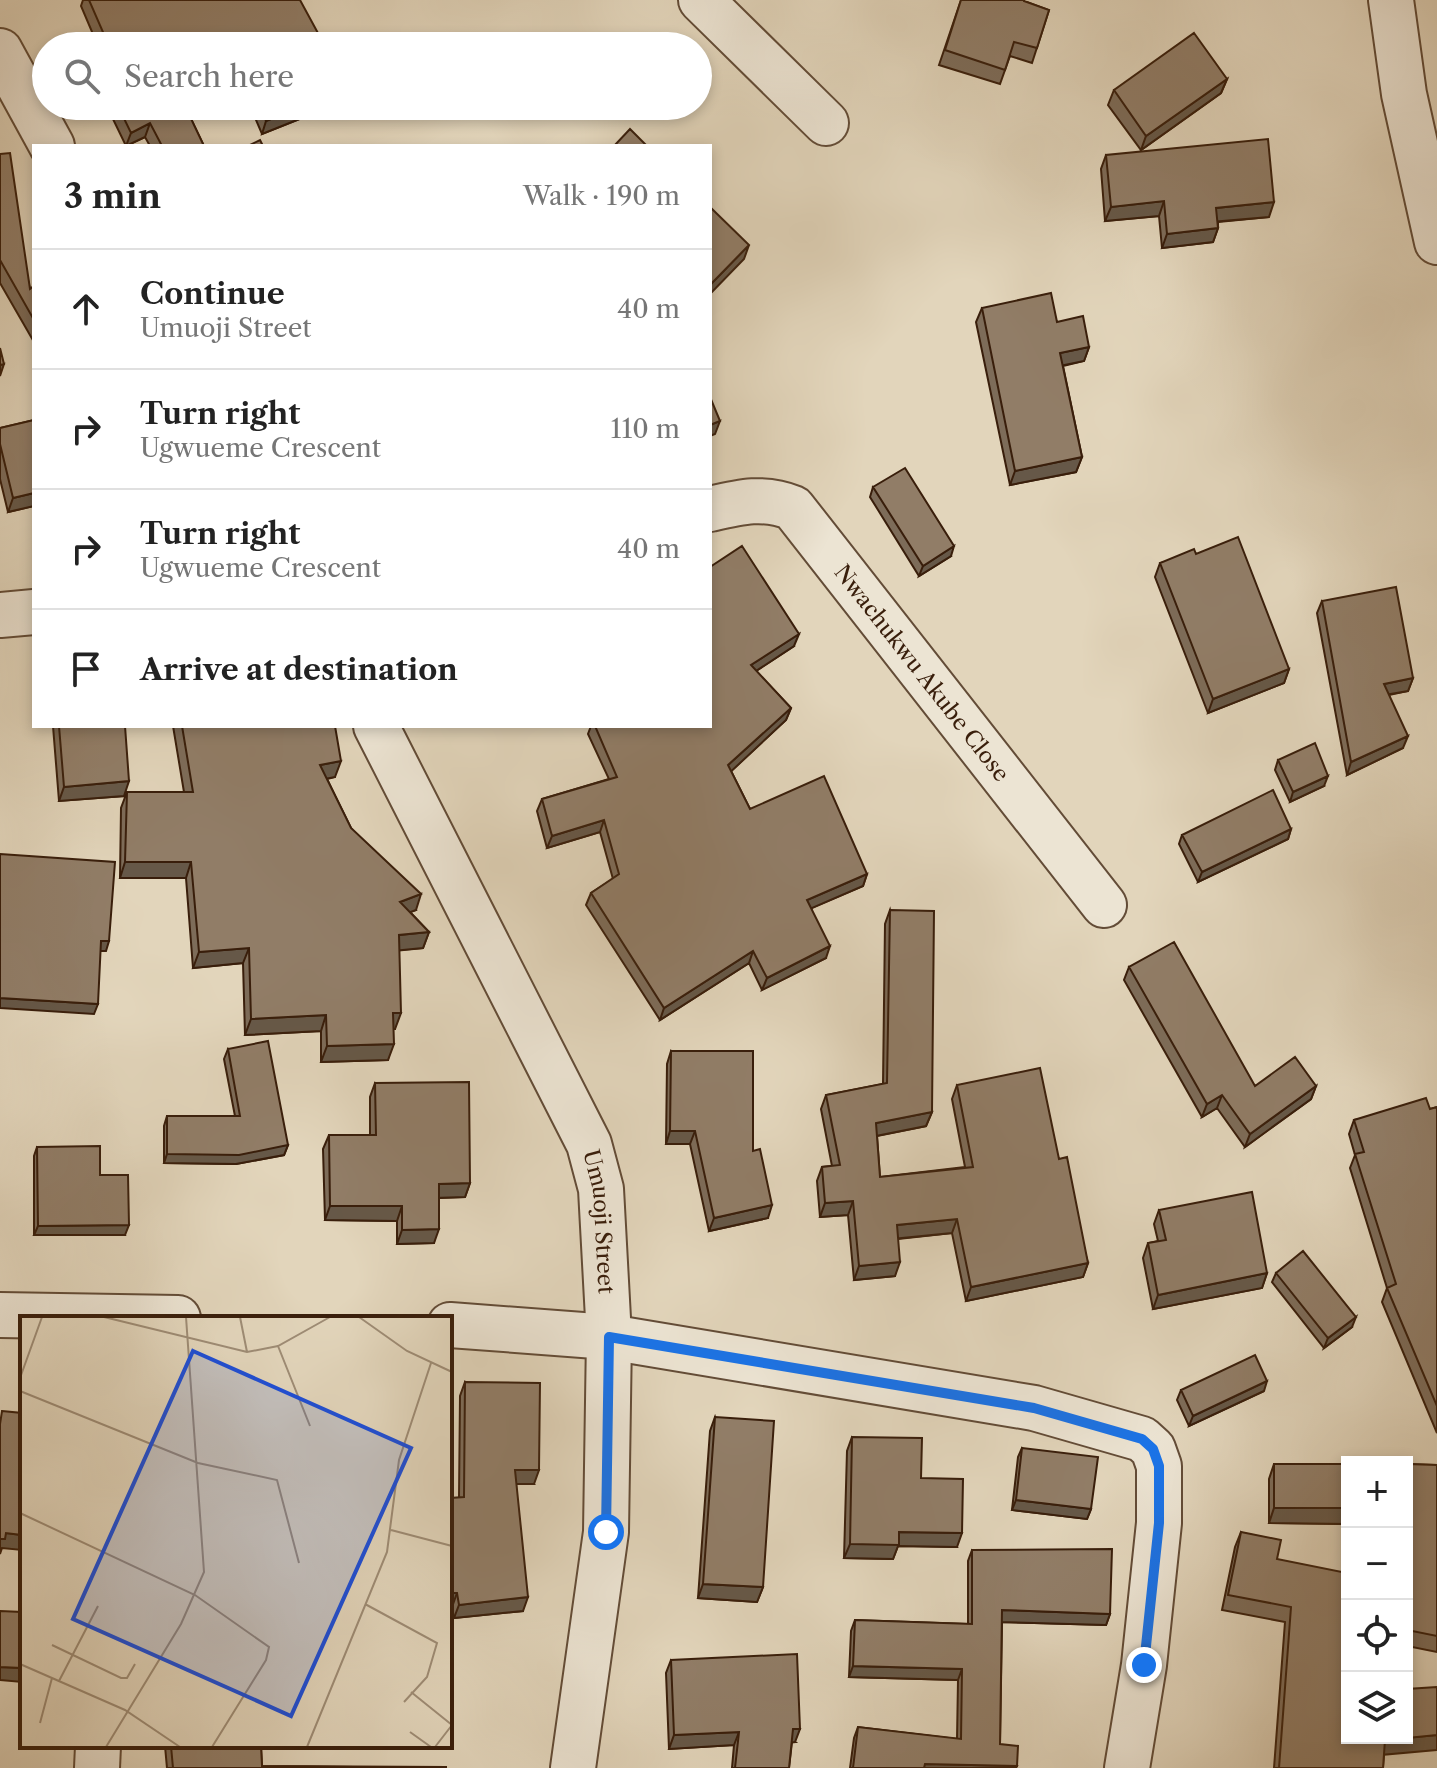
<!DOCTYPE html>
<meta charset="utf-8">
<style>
:root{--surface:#fff;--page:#f2f2f2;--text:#222;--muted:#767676;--line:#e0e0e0}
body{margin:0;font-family:"Libre Caslon Text",serif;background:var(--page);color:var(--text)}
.controls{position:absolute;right:24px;bottom:24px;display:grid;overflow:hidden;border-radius:0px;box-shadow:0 4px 12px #0003}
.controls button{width:72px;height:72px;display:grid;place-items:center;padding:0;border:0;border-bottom:2px solid var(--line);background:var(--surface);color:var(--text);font:40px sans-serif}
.stop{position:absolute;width:24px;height:24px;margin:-18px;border:6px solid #1a73e8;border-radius:50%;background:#fff}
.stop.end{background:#1a73e8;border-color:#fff;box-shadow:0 2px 8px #0008}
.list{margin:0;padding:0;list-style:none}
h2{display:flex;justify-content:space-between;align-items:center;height:104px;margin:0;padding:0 32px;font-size:34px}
h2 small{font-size:26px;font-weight:400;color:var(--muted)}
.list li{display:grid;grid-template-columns:52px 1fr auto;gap:24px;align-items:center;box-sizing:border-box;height:120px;padding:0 32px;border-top:2px solid var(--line)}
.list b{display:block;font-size:30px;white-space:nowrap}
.list p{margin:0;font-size:26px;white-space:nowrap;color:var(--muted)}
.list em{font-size:26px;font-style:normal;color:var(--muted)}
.icon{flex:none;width:44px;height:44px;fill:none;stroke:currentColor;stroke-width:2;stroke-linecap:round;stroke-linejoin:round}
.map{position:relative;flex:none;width:1437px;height:1768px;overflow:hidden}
.search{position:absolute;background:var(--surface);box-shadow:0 4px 12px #0003;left:32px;top:32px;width:680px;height:88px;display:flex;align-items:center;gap:20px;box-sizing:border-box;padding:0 28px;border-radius:44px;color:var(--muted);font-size:30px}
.panel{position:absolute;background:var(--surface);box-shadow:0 4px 12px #0003;left:32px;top:144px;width:680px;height:584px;border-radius:0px}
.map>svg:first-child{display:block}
</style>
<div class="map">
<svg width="1437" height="1768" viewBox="0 0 1437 1768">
<rect width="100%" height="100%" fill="#e2d5bb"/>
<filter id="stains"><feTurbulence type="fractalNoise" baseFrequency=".0025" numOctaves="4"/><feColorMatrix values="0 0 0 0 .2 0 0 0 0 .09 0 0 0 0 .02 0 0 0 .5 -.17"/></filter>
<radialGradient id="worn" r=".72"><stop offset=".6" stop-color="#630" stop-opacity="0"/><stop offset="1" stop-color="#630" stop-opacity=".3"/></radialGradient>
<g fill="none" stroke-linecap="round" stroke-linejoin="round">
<defs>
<g id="minor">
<path d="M701 0 826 123"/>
<path d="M1391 0 1404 94 1437 242"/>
<path d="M0 51 52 146"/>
<path id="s1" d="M710 509C740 502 764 496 793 508L1104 905"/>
<path d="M0 615 34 612"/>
<path id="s2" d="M376 726 589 1144 601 1189 609 1337 606 1532 573 1768"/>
<path d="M0 1315 178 1318"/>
<path d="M450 1325 609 1337 1034 1408 1142 1439 1153 1449 1159 1466V1523L1144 1665 1127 1768"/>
<path d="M97 1768 98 1746"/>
</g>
</defs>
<use href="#minor" stroke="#634c37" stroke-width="48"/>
<use href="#minor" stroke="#ece4d3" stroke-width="44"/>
</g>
<path fill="#7d6c59" stroke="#391e0b" stroke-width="2" d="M83 0H89L325 46H98L81 6Z
M961 0 1024 1 1049 10 1032 63 1010 56 1000 84 939 65Z
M1227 79 1221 93 1141 150 1108 105 1114 90Z
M116 106H209L189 115 204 146H150L145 137 126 146 112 117Z
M250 106H332L262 134Z
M0 154 30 289 34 286V342L0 283Z
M1106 155 1269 217 1218 222V228L1213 242 1162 248 1159 216 1105 221 1101 169Z
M982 308 1057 322 1089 347 1084 361 1063 366 1082 457 1076 472 1010 485 976 322Z
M34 420V506L8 512 0 479V428Z
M873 487 951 556 919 576 870 497Z
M1196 554 1289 669 1284 683 1208 713 1155 577 1160 563Z
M710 567 794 646 756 671 791 708 786 720 731 771 750 809 867 874 863 886 811 908 826 958 762 990 749 963 660 1020 586 905 591 893 613 879 600 832 547 848 537 811 542 799 609 779 588 734 591 726H710Z
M1322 601 1413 678 1408 691 1389 695 1403 748 1347 775 1317 613Z
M53 726H125L124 796 59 801Z
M173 726H335V777L327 779 351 828 416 910 410 912 429 932 423 948 399 950 395 1029H393L388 1060 321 1062V1031L245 1035 243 963 193 968 186 878H120L121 808 127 792H184Z
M1278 760 1324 786 1290 802 1275 770Z
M1291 829 1288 839 1198 882 1179 844 1182 835Z
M890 910 932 1112 926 1126 877 1136 880 1177 965 1167 952 1099 957 1085 1059 1159 1088 1263 1083 1277 966 1301 952 1233 898 1239 895 1276 854 1280 848 1215 820 1217 817 1181 822 1167 832 1166 821 1109 826 1095 883 1084 885 924Z
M1129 967 1255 1086H1316L1311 1099 1245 1147 1217 1108 1202 1117 1124 980Z
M228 1049 288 1145 284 1155 236 1164 164 1163V1126L167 1116H235L224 1059Z
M671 1051 753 1151 768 1218 709 1231 690 1144H666L667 1064Z
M375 1083 470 1183 465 1197 439 1198 434 1243 397 1244V1221L325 1220 323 1149 329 1135H370V1097Z
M1437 1107V1433L1382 1302 1387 1288 1350 1168 1355 1155 1349 1134 1354 1120 1430 1109Z
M37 1147 100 1175 125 1235H34V1156Z
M1159 1210 1267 1273 1262 1288 1153 1309 1143 1258 1148 1243 1158 1241 1154 1224Z
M1276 1273 1352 1327 1324 1348 1272 1282Z
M465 1382 534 1484H516L523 1611 454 1618 452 1607 459 1497 460 1396Z
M1181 1390 1264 1391 1189 1426 1177 1400Z
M715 1417 763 1587 757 1602 698 1598 710 1431Z
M852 1437 921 1478 957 1547 898 1546 893 1559 844 1558 847 1451Z
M1022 1448 1091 1509 1087 1519 1012 1510 1018 1457Z
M1274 1464H1347V1524L1269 1523V1479Z
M1407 1464 1437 1465V1652L1407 1646Z
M1241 1532 1277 1559 1384 1754 1383 1768H1274L1285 1622 1222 1610 1235 1547Z
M972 1550 1110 1614 1106 1625 1002 1622 1000 1744 1016 1768H850L854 1738 858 1727 957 1739 958 1680 849 1677 851 1631 855 1620 968 1624V1561Z
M671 1660 795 1742H792L789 1768H732L734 1745 669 1749 666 1673Z
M165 1746H261L262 1766 446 1768H167Z"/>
<path fill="#665848" stroke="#391e0b" stroke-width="2" d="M1227 79 1221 93 1141 150 1146 136Z
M186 106H209L180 120Z
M303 106H332L262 134 266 121Z
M150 123 145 137 126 146 131 133Z
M1164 201 1159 216 1105 221 1111 207Z
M1274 202 1269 217 1211 222 1216 208Z
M1218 228 1213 242 1162 248 1167 234Z
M749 245 744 259 710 294V285Z
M1089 347 1084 361 1055 367 1060 353Z
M4 364 0 376V365Z
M720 421 715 434 710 436V425Z
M1082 457 1076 472 1010 485 1015 471Z
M34 493V506L8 512 13 498Z
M954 546 951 556 919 576 923 566Z
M799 634 794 646 747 677 751 665Z
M1289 669 1284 683 1208 713 1213 699Z
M1413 678 1408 691 1379 696 1384 684Z
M791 708 786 720 724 778 728 765Z
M1408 736 1403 748 1347 775 1351 762Z
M341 761 335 777 315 781 320 765Z
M1328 776 1324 786 1290 802 1293 792Z
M129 781 124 796 59 801 64 787Z
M604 820 600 832 547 848 552 836Z
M1291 829 1288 839 1198 882 1202 872Z
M125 862H191L186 878H120Z
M867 874 863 886 803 912 807 900Z
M421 894 416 910 395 918 400 902Z
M429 932 423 948 393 951 399 935Z
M101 941H109L106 951H98Z
M830 946 826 958 762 990 767 978Z
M249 948 243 963 193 968 199 952Z
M753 951 749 963 660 1020 664 1008Z
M0 998 98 1004 94 1014 0 1008Z
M393 1013H401L395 1029H387Z
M326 1015 321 1031 245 1035 251 1019Z
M394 1044 388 1060 321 1062 327 1046Z
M1316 1086 1311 1099 1245 1147 1250 1134Z
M1222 1095 1217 1108 1202 1117 1207 1104Z
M932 1112 926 1126 871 1137 876 1123Z
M670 1131H695L690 1144H666Z
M288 1145 284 1155 236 1164 164 1163 167 1154Z
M470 1183 465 1197 434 1198 439 1184Z
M853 1201 848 1215 820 1217 825 1203Z
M772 1205 768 1218 709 1231 714 1218Z
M330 1206H402L397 1221 325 1220Z
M957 1219 952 1233 892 1239 897 1225Z
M129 1225 125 1235H34L38 1226Z
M439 1229 434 1243 397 1244 402 1230Z
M900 1262 895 1276 854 1280 859 1266Z
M1088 1263 1083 1277 966 1301 971 1287Z
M1267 1273 1262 1288 1153 1309 1158 1295Z
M1356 1317 1352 1327 1324 1348 1328 1338Z
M1267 1381 1264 1391 1189 1426 1193 1416Z
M515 1470H539L534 1484H510Z
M1016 1500 1091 1509 1087 1519 1012 1510Z
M1274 1508H1347V1524L1269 1523Z
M899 1532 962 1533 957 1547 898 1546 893 1559 844 1558 850 1544Z
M6 1533 22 1535V1550L2 1548 0 1554V1539Z
M703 1584 763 1587 757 1602 698 1598Z
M450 1593H457L452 1607H450Z
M528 1597 523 1611 454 1618 459 1605Z
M1002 1610 1110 1614 1106 1625 998 1622Z
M853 1666 962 1669 958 1680 849 1677Z
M0 1667 22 1668V1682L0 1680Z
M793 1729H800L795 1742 788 1743Z
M739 1732 734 1745 669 1749 674 1735Z
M1437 1735V1750L1380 1755 1385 1740Z
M925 1764 1017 1766 1016 1768H923Z"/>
<path fill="#917d67" stroke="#391e0b" stroke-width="2" d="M89 0H300L325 46H109Z
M961 0H1024V1L1049 10 1037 48 1014 42 1005 70 945 50Z
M1194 33 1227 79 1146 136 1114 90Z
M118 106H186H185L204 146H162L150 123 131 133Z
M260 106H303L266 121Z
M630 129 647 146H614Z
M1268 139 1274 202 1216 208 1218 228 1167 234 1164 201 1111 207 1106 155Z
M260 140 263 146H248Z
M10 153 30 289 34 286V320L0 260V154Z
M710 207 749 245 710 285Z
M1051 293 1057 322 1083 316 1089 347 1060 353 1082 457 1015 471 982 308Z
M0 348 4 364 0 365Z
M710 397 720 421 710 425Z
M34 420V493L13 498 0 444V428Z
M905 468 954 546 923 566 873 487Z
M1238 537 1289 669 1213 699 1160 563 1194 549 1196 554Z
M742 546 799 634 751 665 791 708 728 765 750 809 824 776 867 874 807 900 830 946 767 978 753 951 664 1008 591 893 619 874 604 820 552 836 542 799 617 777 595 726H710V567Z
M1396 587 1413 678 1384 684 1408 736 1351 762 1322 601Z
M59 726H125L129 781 64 787Z
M182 726H335L341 761 320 765 351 828 421 894 400 902 429 932 399 935 401 1013H393L394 1044 327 1046 326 1015 251 1019 249 948 199 952 191 862H125L127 792H193Z
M1315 743 1328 776 1293 792 1278 760Z
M1273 790 1291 829 1202 872 1182 835Z
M0 854 115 862 109 941H101L98 1004 0 998Z
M890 910 934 911 932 1112 876 1123 880 1177 973 1167 957 1085 1040 1068 1059 1159 1067 1157 1088 1263 971 1287 957 1219 897 1225 900 1262 859 1266 853 1201 825 1203 822 1167 840 1165 826 1095 887 1083Z
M1174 942 1255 1086 1295 1057 1316 1086 1250 1134 1222 1095 1207 1104 1129 967Z
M268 1041 288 1145 239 1155 167 1154V1116H240L228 1049Z
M671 1051H753V1151L760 1149 772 1205 714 1218 695 1131H670Z
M469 1082 470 1183 439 1184V1229L402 1230V1206H330L329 1135H376L375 1083Z
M1426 1098 1430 1109 1437 1107V1406L1387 1288 1396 1284 1355 1154 1364 1152 1354 1120Z
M100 1146V1175H128L129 1225 38 1226 37 1147Z
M1252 1192 1267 1273 1158 1295 1148 1243 1166 1240 1159 1210Z
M1303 1251 1356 1317 1328 1338 1276 1273Z
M1255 1355 1267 1381 1193 1416 1181 1390Z
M465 1382 540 1383 539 1470H515L528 1597 459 1605 457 1593H450V1498L464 1497Z
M2 1411 22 1413V1535L6 1533 5 1539H0V1424Z
M715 1417 774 1421 763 1587 703 1584Z
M852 1437 922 1438 921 1478 963 1479 962 1533 899 1532V1545L850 1544Z
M1022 1448 1098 1457 1091 1509 1016 1500Z
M1274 1464H1347V1508H1274Z
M1407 1464 1437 1465V1636L1407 1630Z
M1241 1532 1281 1540 1277 1559 1347 1573V1738H1406L1385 1740 1383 1768H1279L1291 1607 1228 1595Z
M1112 1549 1110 1614 1002 1610 1000 1744 1018 1746 1017 1766 925 1764 924 1768H853L858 1727 961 1739 962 1669 853 1666 855 1620 972 1624V1550Z
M0 1611 22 1612V1668L0 1667Z
M797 1654 800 1729H793L789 1768H735L739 1732 674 1735 671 1660Z
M1437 1687V1735L1407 1738V1689Z
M171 1746H261L262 1766 446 1767V1768H173Z"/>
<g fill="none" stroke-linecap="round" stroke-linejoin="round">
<path stroke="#1a73e8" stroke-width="10" d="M606 1532 609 1337 1034 1408 1142 1439 1153 1449 1159 1466V1523L1144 1665"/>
</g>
<g text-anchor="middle" stroke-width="8" stroke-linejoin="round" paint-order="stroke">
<g font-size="22" fill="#391e0b" stroke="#ece4d3">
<text dy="8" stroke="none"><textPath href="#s1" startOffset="294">Nwachukwu Akube Close</textPath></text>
<text dy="8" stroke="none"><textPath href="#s2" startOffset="548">Umuoji Street</textPath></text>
</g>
</g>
<g transform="translate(20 1316)">
<rect width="432" height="432" fill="#e2d5bb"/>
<path fill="none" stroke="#9e8c75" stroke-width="2" d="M84 1 227 36 258 30 310 1M220 1 227 36M339 1 387 35 432 56M258 30 290 110M0 62 22 1M0 75 178 147 257 164 279 247M0 197 175 279 249 331 246 344 192 431M371 214 432 230M345 288 417 327 407 361 384 386M32 329 101 362H107L115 348M0 348 105 394 160 431M39 365 78 290M391 376 432 409M20 407 32 362M390 416 411 431M86 431 161 308 184 256 166 1M287 431 367 236 379 144 411 47M415 431 432 409"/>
<path fill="#1d4ed8" fill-opacity="0.15" stroke="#1d4ed8" stroke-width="4" d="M173 35 391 132 271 400 53 303Z"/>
<rect width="432" height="432" fill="none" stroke="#391e0b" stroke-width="4"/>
</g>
<rect width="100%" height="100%" filter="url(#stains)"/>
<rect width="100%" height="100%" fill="url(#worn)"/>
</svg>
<div class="controls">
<button>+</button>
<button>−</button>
<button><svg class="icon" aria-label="locate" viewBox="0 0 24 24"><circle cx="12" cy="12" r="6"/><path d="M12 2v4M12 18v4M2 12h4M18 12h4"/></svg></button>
<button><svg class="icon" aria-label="layers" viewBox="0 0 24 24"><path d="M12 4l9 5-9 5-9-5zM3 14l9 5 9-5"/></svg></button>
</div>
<div class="stop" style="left:606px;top:1532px"></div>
<div class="stop end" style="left:1144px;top:1665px"></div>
<div class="search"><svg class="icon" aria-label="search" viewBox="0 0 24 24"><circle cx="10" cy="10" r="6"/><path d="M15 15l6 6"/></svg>Search here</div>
<section class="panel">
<h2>3 min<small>Walk · 190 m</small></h2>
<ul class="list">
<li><svg class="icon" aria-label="ahead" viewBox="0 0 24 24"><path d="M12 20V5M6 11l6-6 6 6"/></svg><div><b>Continue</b><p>Umuoji Street</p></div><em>40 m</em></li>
<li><svg class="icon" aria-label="right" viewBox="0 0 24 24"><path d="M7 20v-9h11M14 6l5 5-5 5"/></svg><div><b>Turn right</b><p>Ugwueme Crescent</p></div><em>110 m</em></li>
<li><svg class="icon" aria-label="right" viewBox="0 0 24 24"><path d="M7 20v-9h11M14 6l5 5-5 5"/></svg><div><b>Turn right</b><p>Ugwueme Crescent</p></div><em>40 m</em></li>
<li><svg class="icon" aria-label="arrive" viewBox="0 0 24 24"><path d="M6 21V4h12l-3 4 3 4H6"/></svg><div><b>Arrive at destination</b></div></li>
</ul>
</section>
</div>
